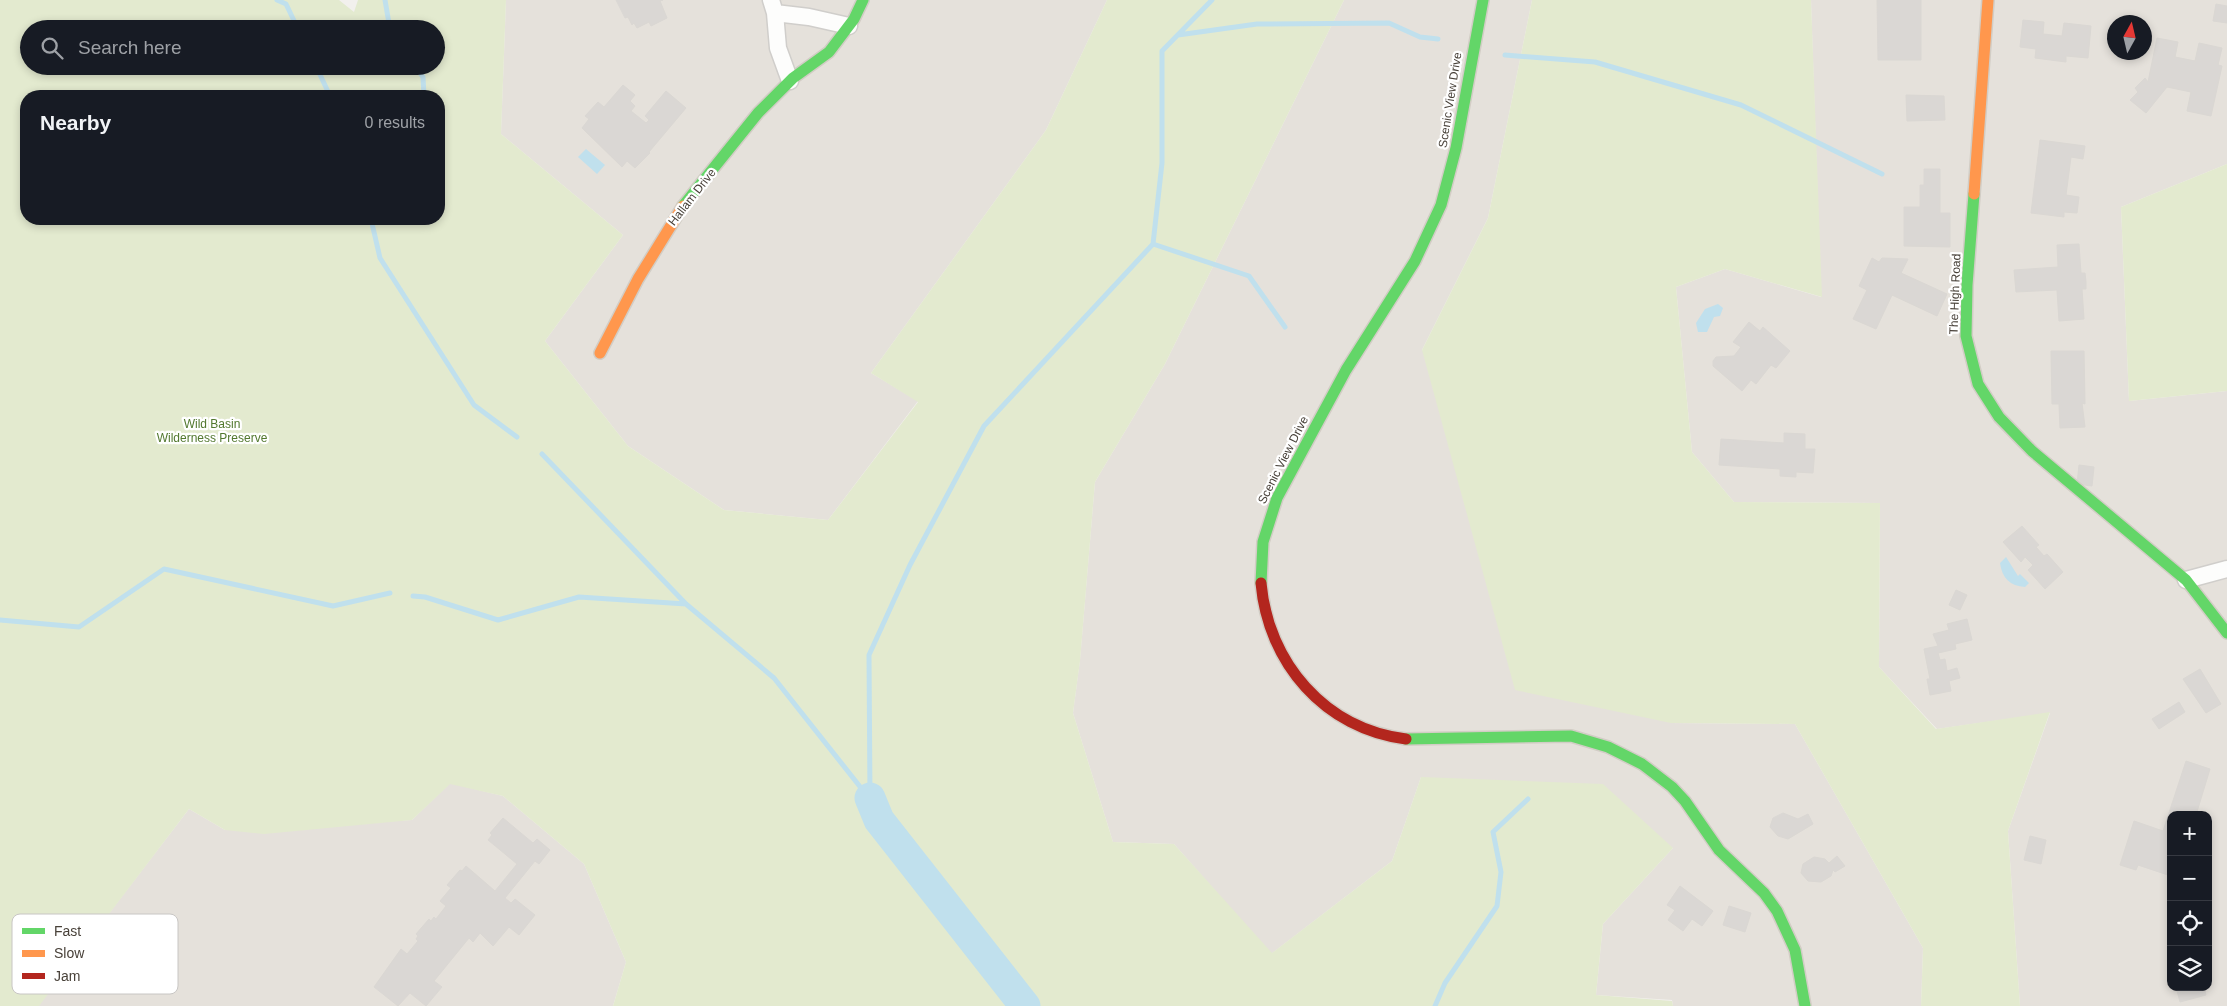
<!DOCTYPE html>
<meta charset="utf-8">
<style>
:root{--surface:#171b24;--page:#20242c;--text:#f1f3f6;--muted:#9ea1a6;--line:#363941}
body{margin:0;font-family:Helvetica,sans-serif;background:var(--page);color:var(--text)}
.controls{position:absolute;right:15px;bottom:15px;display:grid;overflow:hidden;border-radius:10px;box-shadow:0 2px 8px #0003}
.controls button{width:45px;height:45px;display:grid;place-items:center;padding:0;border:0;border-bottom:1px solid var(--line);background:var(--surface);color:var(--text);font:25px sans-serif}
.compass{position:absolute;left:2107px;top:15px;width:45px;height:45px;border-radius:50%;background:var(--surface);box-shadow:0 2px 8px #0003;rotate:8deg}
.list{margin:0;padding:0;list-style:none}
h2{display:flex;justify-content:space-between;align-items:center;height:65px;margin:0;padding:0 20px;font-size:21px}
h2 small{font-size:16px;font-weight:400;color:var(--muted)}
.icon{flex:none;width:28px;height:28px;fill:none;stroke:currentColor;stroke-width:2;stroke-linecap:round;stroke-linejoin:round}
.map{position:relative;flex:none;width:2227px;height:1006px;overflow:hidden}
.search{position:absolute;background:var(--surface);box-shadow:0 2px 8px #0003;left:20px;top:20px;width:425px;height:55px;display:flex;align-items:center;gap:12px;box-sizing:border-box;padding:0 18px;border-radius:28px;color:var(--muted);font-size:19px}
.panel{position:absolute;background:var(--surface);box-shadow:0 2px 8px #0003;left:20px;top:90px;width:425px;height:135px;border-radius:20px}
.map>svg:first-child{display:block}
</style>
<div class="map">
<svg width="2227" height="1006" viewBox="0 0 2227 1006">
<rect width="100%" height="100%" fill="#f2f0ed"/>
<path fill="#e5e1db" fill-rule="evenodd" d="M506 0H1107L1046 130 871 373 918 401 828 520 724 510 628 446 545 341 623 235 501 134Z
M1344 0H1532L1488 218 1422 350 1671 723 1795 724 1923 948 1921 1006H1673L1672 1000 1596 995 1603 924 1673 848 1421 777 1392 861 1271 954 1174 844 1113 842 1073 713 1080 660 1095 482 1165 364Z
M1811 0H2227V164L2121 207 2129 401 2227 391V1006H2020L2008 831 2050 713 1937 729 1879 667 1880 503 1734 502 1692 452 1676 287 1725 269 1821 297ZM2114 22H2144V52H2114ZM2171 815H2208V987H2171Z
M450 783 503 796 584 864 626 962 613 1006H38L189 809 225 830 412 820Z"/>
<path fill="#e3eacf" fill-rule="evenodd" d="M0 0H339L354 12 358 0H506L501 134 623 235 545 341 628 446 724 510 828 520 918 402 871 373 1046 130 1107 0H1344L1165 364 1095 482 1080 661 1073 713 1113 842 1174 844 1272 953 1392 861 1421 777 1603 784 1673 848 1603 924 1596 995 1672 1001 1673 1006H613L626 962 584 864 503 796 450 784 412 820 264 834 225 830 189 809 39 1006H0ZM29 29H436V66H29ZM439 96V219H26V96Z
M1532 0H1811L1822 297 1725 269 1676 287 1692 452 1734 502 1880 503 1879 667 1936 729 2050 712 2008 831 2020 1006H1921L1923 948 1795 724 1671 723 1515 690 1422 350 1488 218Z
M2227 164V391L2129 401 2121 207Z"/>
<path fill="#c0e0ed" d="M586 149 605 165 597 174 578 157Z
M1718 304 1723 308 1720 316 1714 317 1707 332H1698L1696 323 1705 309Z
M2006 557 2018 576 2020 574 2029 583 2025 587C2010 586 2002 578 2000 563Z"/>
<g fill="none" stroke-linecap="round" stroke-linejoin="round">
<path stroke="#c0e0ed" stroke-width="5" d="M277 0 286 4 298 29
M385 0 390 29
M1178 35 1257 24 1389 23 1420 37 1438 39
M1505 55 1595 62 1741 105 1882 174
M316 66 330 96
M415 66 423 77 424 96
M371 219 380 258 474 405 517 437
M1153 244 1249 276 1285 327
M542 454 686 604 774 678 869 798
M413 596 425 597 498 620 579 597 686 604
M0 620 79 627 164 569 333 606 390 593
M870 798 869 655 910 565 984 426 1153 244 1162 163V51L1212 0
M1435 1006 1445 983 1497 906 1501 872 1493 832 1528 799"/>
<path stroke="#c0e0ed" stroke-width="31" d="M870 798 879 820 1025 1006"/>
</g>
<path fill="#dad7d4" stroke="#dad7d3" d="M616 0H663L660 1 667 18 651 26 649 22 637 28 634 23 632 25 628 17 625 18Z
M1877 0H1921V60H1878Z
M2216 4 2227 6V23L2213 21Z
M2023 20 2044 22 2043 34 2062 36 2064 23 2091 26 2088 58 2066 56V62L2035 58 2036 49 2020 47Z
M2157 38 2178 42 2175 57 2195 61 2199 43 2222 48 2218 65 2222 66 2211 116 2187 111 2191 92 2167 87 2146 113 2130 100 2138 92 2135 88 2145 78 2148 82Z
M623 85 635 95 630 101 635 106 631 111 646 123 649 120 645 116 666 91 686 108 649 152 650 153 635 168 627 161 622 167 582 128 589 119 585 116 598 102 604 107Z
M1906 95 1944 96 1945 120 1907 121Z
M2040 140 2085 146 2083 159 2071 157 2066 195 2079 197 2077 213 2064 212V217L2031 213Z
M1924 169H1940V213H1950V247L1904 246V207H1920V185H1924Z
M2079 244 2081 273H2085L2086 282V289H2082L2084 319 2059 321 2057 290 2016 292 2014 270 2058 267 2057 245Z
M1872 258 1879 262 1882 258 1908 259 1901 273 1947 294 1937 316 1892 295 1876 329 1853 319 1867 290 1859 286Z
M1749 322 1760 331 1763 327 1790 351 1776 368 1771 365 1756 384 1751 380 1742 391 1713 366V361L1716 357 1734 356 1741 347 1733 342Z
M2051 351H2084L2085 404 2082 403 2085 427 2060 428 2059 404H2052Z
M1784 433 1805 434V449H1815L1813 473 1796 472V477L1780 476V469L1719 465 1721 439 1784 443Z
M2079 465 2094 467 2092 486 2077 484Z
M2022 526 2039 545 2036 547 2044 556 2047 554 2063 572 2045 589 2028 570 2033 565 2025 557 2021 562 2003 542Z
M1956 590 1967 595 1960 610 1949 605Z
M1967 619 1972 640 1955 644 1956 649 1938 653 1940 660 1945 659 1947 671 1957 668 1960 678 1949 681 1951 691 1930 695 1927 679H1930L1924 649 1938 646 1933 634 1949 630 1947 624Z
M2200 669 2221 704 2206 713 2183 679Z
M2179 702 2185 712 2159 729 2152 719Z
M2186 761 2210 769 2196 815H2171V876L2138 865 2136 870 2120 865 2134 821 2163 831Z
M1783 813 1798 819 1808 814 1813 824 1788 839 1778 836 1770 827 1773 818Z
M503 818 533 843 537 839 550 850 539 864 535 861 505 898 511 903 515 899 535 915 519 935 509 927 493 946 480 933 473 942 469 938 434 981 442 987 426 1006 410 993 398 1006 374 987 401 949 407 954 418 941 416 939 418 936 416 934 429 919 431 921 434 917 436 919 446 906 440 901 451 888 447 885 460 870 462 871 466 866 495 891 517 864 488 840 492 835 490 833Z
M2030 836 2046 840 2041 864 2024 860Z
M1837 856 1845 866 1835 872 1833 870 1831 876 1821 882 1808 881 1801 873 1803 864 1814 857 1825 859 1829 863Z
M1680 886 1713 911 1702 926 1692 919 1683 931 1668 920 1675 910 1667 905Z
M1729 906 1751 913 1745 932 1723 925Z
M2176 987H2204L2206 995 2180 1002Z"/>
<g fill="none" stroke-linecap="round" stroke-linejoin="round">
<defs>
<path id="street" d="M771 0 775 13 778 48 790 81
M775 13 809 17 849 26
M2186 580 2227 569"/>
<path id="fast" d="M1974 194 1967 285 1966 336 1978 384 1999 417 2032 451 2186 580 2227 633
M683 206 758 113 793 78 829 52 854 19 863 0
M1261 583 1263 542 1277 498 1346 370 1415 261 1441 205 1456 148 1483 0
M1406 739 1571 736 1608 747 1642 764 1672 787 1685 801 1719 850 1764 893 1777 911 1795 950 1805 1006"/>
<path id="slow" d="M1974 194 1988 0
M600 353 638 279 683 206"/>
<path id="jam" d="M1261 583C1268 663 1325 729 1406 739"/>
</defs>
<use href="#street" stroke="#d0cecb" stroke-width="19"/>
<use href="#fast" stroke="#d2cdc5" stroke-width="14"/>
<use href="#slow" stroke="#d2cdc5" stroke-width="14"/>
<use href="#jam" stroke="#d2cdc5" stroke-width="14"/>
<use href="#street" stroke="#fdfdfc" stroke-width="16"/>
<use href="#fast" stroke="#63d668" stroke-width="11"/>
<use href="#slow" stroke="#ff974d" stroke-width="11"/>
<use href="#jam" stroke="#b3261e" stroke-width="11"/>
</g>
<g text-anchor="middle" stroke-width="4.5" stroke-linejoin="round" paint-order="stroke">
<g font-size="12" fill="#484139" stroke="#fff">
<text transform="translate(1450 100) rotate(-81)" y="4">Scenic View Drive</text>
<text transform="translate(692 197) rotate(-52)" y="4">Hallam Drive</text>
<text transform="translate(1955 294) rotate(-88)" y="4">The High Road</text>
<text transform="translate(1283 460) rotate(-63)" y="4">Scenic View Drive</text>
</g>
<g font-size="12" fill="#52782f" stroke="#fff">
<text x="212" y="428">Wild Basin<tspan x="212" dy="14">Wilderness Preserve</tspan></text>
</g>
</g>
<rect x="12" y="914" width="166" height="80" rx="8" fill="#fff" stroke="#c8c6c4" stroke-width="1"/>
<rect x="22" y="928" width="23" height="6" fill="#63d668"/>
<rect x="22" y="950" width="23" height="7" fill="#ff974d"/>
<rect x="22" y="973" width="23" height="6" fill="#b3261e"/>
<g font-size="14" fill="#484139">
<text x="54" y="936">Fast</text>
<text x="54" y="958">Slow</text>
<text x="54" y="981">Jam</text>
</g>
</svg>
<div class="controls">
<button>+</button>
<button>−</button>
<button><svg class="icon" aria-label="locate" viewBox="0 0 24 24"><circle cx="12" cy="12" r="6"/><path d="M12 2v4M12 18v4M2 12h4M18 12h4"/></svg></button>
<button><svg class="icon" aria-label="layers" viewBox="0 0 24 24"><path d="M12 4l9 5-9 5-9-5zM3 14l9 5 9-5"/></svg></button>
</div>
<svg class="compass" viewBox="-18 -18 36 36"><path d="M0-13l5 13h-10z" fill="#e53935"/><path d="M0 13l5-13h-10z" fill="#9ea1a6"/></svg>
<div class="search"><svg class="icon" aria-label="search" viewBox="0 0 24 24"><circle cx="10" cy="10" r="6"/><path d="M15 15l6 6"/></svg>Search here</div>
<section class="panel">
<h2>Nearby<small>0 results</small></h2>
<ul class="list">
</ul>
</section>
</div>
